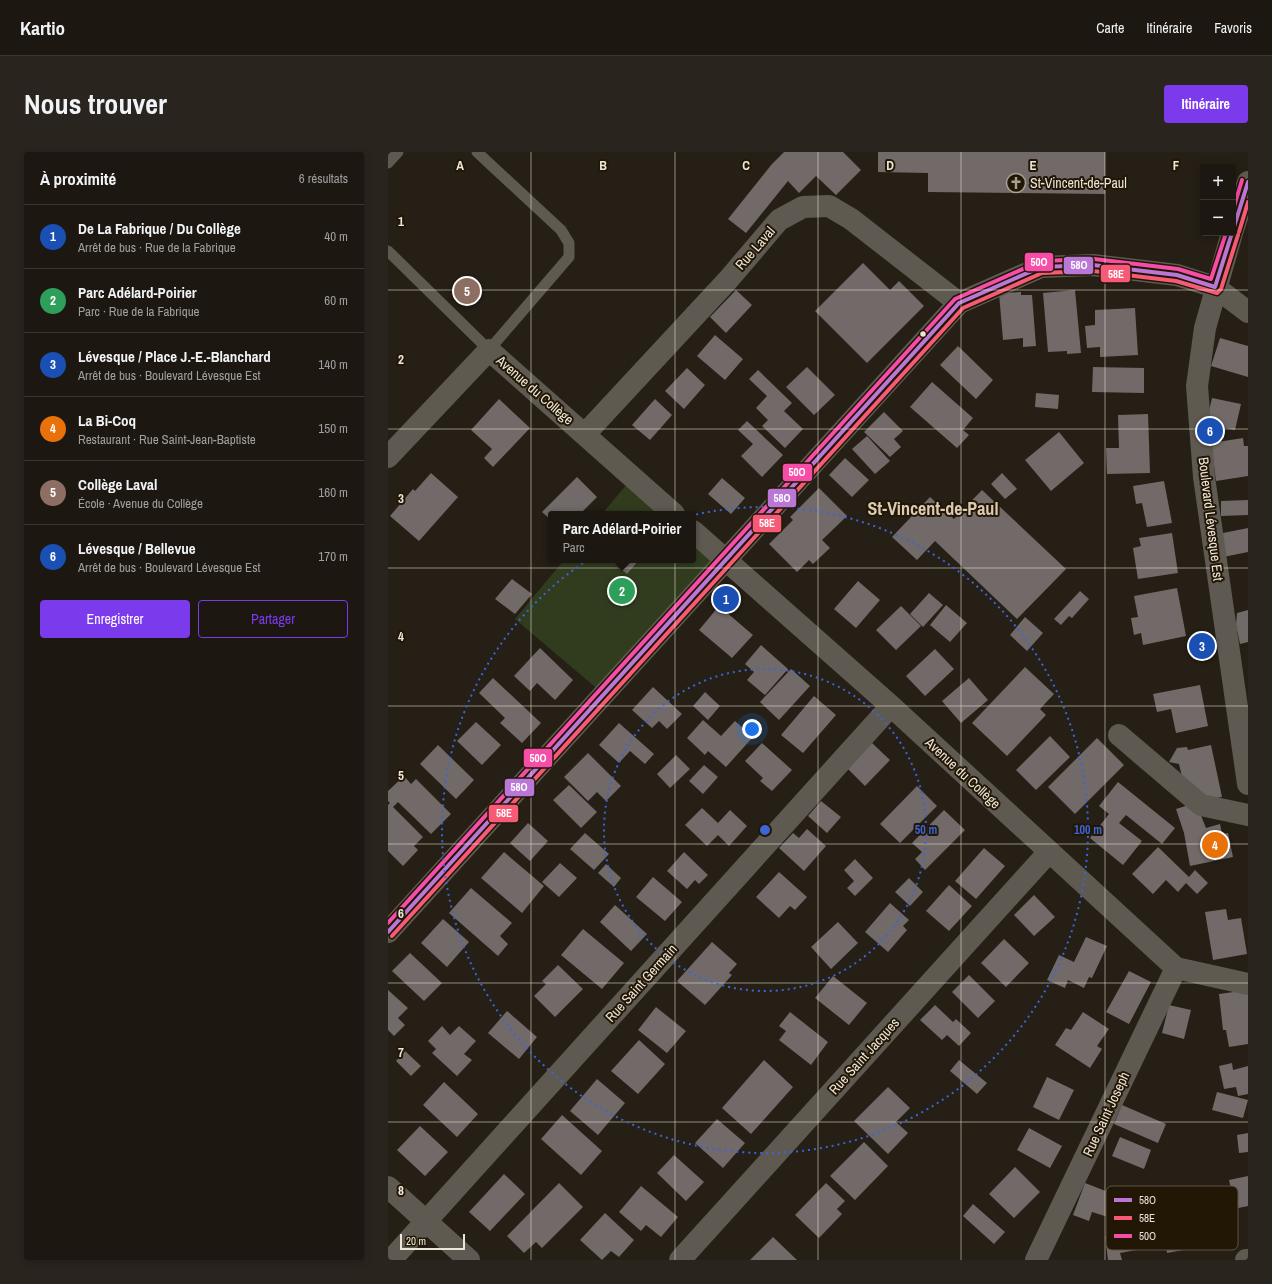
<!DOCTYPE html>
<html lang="fr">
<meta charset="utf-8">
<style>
:root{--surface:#1c1710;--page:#29241e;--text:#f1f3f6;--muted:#a09f9f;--line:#3a3630;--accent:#7c3aed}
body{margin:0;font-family:"Archivo Narrow",sans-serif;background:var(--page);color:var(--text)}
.controls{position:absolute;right:12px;top:12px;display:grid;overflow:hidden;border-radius:4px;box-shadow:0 2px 10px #0003}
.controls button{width:36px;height:36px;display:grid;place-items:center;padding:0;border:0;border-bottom:1px solid var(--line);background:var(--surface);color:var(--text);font:20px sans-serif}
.scale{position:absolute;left:12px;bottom:10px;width:65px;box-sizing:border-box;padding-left:4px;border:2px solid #ede5d9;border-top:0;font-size:11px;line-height:14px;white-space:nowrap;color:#ede5d9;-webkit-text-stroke:3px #221705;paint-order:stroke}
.you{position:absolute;left:364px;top:577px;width:14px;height:14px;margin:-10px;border:3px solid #fff;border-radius:50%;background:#1a73e8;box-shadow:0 0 0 6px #1a73e833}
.badge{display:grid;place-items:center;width:26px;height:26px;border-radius:50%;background:var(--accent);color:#fff;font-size:13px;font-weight:700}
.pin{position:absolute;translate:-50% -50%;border:2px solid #fff;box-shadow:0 1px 4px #0006}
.popup{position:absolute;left:160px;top:359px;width:148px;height:52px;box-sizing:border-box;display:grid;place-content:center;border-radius:4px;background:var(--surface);filter:drop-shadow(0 1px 3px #0005);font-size:13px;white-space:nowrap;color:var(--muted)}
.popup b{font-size:15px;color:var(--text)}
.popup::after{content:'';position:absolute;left:50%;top:100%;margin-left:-8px;border:8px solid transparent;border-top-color:var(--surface)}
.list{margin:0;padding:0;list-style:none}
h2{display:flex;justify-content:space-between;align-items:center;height:52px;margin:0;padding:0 16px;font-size:17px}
h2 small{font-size:13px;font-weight:400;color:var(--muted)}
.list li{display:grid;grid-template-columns:26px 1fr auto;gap:12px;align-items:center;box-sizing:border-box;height:64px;padding:0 16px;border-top:1px solid var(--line)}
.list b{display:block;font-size:15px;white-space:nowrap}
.list p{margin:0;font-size:13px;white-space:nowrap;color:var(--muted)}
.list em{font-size:13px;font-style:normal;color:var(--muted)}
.actions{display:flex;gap:8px;padding:12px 16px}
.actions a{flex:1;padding:9px 0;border:1px solid var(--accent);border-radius:4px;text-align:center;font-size:14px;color:var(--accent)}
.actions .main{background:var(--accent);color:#fff}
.map{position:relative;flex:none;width:860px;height:1108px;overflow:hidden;border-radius:4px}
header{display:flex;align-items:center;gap:24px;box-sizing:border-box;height:56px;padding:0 20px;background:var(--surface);border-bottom:1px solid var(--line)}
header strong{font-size:19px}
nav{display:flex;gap:22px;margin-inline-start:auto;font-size:14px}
.intro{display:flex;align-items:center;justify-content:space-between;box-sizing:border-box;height:96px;padding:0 24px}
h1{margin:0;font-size:28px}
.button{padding:10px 18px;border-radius:4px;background:var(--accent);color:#fff;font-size:14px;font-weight:700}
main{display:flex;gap:24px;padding:0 24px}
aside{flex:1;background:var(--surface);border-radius:4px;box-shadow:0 2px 10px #0003}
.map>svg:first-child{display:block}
</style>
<header>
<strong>Kartio</strong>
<nav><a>Carte</a><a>Itinéraire</a><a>Favoris</a></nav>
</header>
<div class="intro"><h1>Nous trouver</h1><a class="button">Itinéraire</a></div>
<main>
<aside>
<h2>À proximité<small>6 résultats</small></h2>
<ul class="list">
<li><span class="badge" style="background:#1a4fb4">1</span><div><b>De La Fabrique / Du Collège</b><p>Arrêt de bus · Rue de la Fabrique</p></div><em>40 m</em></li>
<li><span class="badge" style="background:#2e9e5b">2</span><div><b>Parc Adélard-Poirier</b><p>Parc · Rue de la Fabrique</p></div><em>60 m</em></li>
<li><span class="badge" style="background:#1a4fb4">3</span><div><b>Lévesque / Place J.-E.-Blanchard</b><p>Arrêt de bus · Boulevard Lévesque Est</p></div><em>140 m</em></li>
<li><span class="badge" style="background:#e8710a">4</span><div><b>La Bi-Coq</b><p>Restaurant · Rue Saint-Jean-Baptiste</p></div><em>150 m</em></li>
<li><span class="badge" style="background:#8d6e63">5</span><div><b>Collège Laval</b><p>École · Avenue du Collège</p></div><em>160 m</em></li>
<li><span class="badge" style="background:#1a4fb4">6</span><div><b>Lévesque / Bellevue</b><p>Arrêt de bus · Boulevard Lévesque Est</p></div><em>170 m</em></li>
</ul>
<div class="actions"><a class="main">Enregistrer</a><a>Partager</a></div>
</aside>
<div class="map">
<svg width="860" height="1108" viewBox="0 0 860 1108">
<rect width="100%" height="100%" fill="#251f15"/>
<path fill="#313c1f" d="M245 325 287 362H214Z
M305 378 342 411 220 546 127 467 176 408H305Z"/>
<path fill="#716a68" d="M396 0H455L473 18 448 43 428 24 411 41 400 29 358 81 340 67 384 12Z
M490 0H717V42L540 40V21L490 20Z
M475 111 502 138 511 129 536 154 479 211 427 159Z
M348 138 364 153 338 181 322 165Z
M687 138 693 201 679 202V199L660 200 655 141Z
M633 140V143H644L648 194 635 195V186L615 188 611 141Z
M747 156 750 203 712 205V195L699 196 697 174 707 173V158Z
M327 183 355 207 337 228 309 204Z
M832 186 860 194V225L823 214Z
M570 194 605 228 588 247 552 213Z
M419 215 447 243 426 263 398 235Z
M705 215 756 216V241L704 240Z
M299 216 317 233 296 257 277 239Z
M370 218 404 251 396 259 415 277 397 296 374 274 380 268 368 256 379 244 361 227Z
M544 230 585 266 575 278 581 283 569 296 522 255Z
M648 241 671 243 670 257 647 255Z
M824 246 853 252 847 278 818 272Z
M111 247 142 276 105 315 96 306 104 297 83 278Z
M267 247 284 263 262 288 244 273Z
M496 260 515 279 506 287 513 295 502 305 476 280Z
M760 262 762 321 719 322 718 296H731L730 263Z
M359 269 395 303 374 325 353 304 365 292 350 278Z
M671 280 696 311 663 339 637 308Z
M479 284 502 309 487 322 464 297Z
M855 286 856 294H860V324L828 329 823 291Z
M457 306 481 328 464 345 441 323Z
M43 321 70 345 31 389 2 364 25 337 27 339Z
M614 321 629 337 617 347 603 332Z
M189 325 209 345 192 362H163V368L154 360Z
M334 326 357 346 343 362 320 342Z
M776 329 784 371 759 375 754 351 748 352 745 334Z
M431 336 459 364 434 388 442 396 425 412 421 408 409 420 381 392 405 368 402 365Z
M594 338 678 417 629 467 547 389 529 408 504 385 542 345 566 367Z
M860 348V363L833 364V349Z
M860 376V400L835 405 830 382Z
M784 381 790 421 750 427 745 396 753 394 751 386Z
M222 408H251L239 422Z
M124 427 144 442 127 462 107 447Z
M470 429 492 448 468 476 446 457Z
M789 436 798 484 755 493 753 481 746 483 743 466 750 465 746 444Z
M692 439 701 447 684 466 681 464 673 473 666 467Z
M541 441 555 453 535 475 522 462Z
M558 453 579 471 562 490 542 473Z
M331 454 365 483 344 506 311 478Z
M513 454 533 474 508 498 488 478Z
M860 458V490L852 492 848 473 849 461Z
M637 465 655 481 639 499 622 483Z
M373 493 400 517 377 543 359 528 366 520 357 512Z
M152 496 185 528 167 548 149 531 142 539 126 524Z
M547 497 566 517 537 544 518 524Z
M637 515 666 542 652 557 658 563 619 604 584 571Z
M403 517 422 534 391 568 372 550Z
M105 526 153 571 134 591 112 571 117 566 91 541Z
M581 526 600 548 573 571 554 549Z
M812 533 820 574 788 581 783 557 769 560 765 542Z
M265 535 294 562 279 577 271 569 264 576 244 558Z
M317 540 332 554 320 568 305 554Z
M426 544 448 563 415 601 393 583Z
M315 568 333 584 347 569 365 585 338 615 320 599 317 603 299 586Z
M88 570 113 593 94 613 69 589Z
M231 571 266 602 257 612 242 599 231 611 211 593Z
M662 584 682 605 648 638 628 618Z
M709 586 736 613 687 662 660 635Z
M374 591 404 618 384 639 372 629 375 626 357 609Z
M484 591 502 608 477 634 459 616Z
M50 593 86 628 68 647 32 612Z
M823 593 834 645 815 648 796 633 791 612 781 610 789 596 799 595 800 598Z
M200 601 233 634 218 649 209 640 200 649 176 625Z
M288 603 302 617 282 636 269 622Z
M316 613 330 625 315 642 301 629Z
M16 624 23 632 28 627 63 662 43 682 10 650 5 655 35 685 26 694 30 698 15 714 0 699V653L2 651 0 649V639Z
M730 630 787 676 774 692 738 663 731 671 754 689 735 713 702 686 721 662 711 654Z
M181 633 209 660 193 676 165 648Z
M529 634 549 654 512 691 492 672Z
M433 649 453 665 439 681 420 664Z
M801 653 812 661 818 676 832 672 834 682 840 681 845 705 802 714 796 681 788 657Z
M314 656 330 671 342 658 359 674 341 694 330 683 319 694 297 673Z
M556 658 577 678 537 718 527 707 534 700 524 691Z
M140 671 160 689 142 709 122 691Z
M419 677 438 694 416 719 391 696 405 681 411 686Z
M197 681 221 702 206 718 182 697Z
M770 695 801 725 807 718 820 731 809 742 798 731 790 740 778 728 765 742 744 722Z
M596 696 617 714 588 747 567 729Z
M116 700 156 734 134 761 93 726Z
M296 700 320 723 311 732 307 728 299 737 279 719Z
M467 707 485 726 467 744 459 736 466 729 456 718Z
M172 711 189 726 171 745 154 730Z
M218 712 233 726 226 735 210 721Z
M391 720 419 745 407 758 402 754 391 766 368 745Z
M265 725 294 750 277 769 248 745Z
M521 726 535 740 522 754 507 740Z
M561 733 584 754 561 779 538 759Z
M83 736 124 771 112 784 120 792 110 804 61 761Z
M646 743 667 765 646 784 626 763Z
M502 751 521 768 515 774 519 778 500 800 477 780Z
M227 753 259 782 243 799 212 770Z
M838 757 840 768 853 766 859 802 825 808 817 760Z
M55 767 81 790 59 815 33 791Z
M450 770 470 791 443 817 423 795Z
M195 777 236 811 214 837 173 803Z
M698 785 719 794 704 826 701 825 696 836 680 828 677 836 659 828 671 803 686 810Z
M616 787 641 811 618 835 593 811Z
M324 790 349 812 341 821 344 823 317 853 289 829Z
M22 801 54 831 36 849 4 819Z
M170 813 195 837 167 865 146 844 158 832 154 829Z
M741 819 763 830 741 872 718 860Z
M581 823 607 849 590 866 564 840Z
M445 824 479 851 461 873 427 846Z
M0 838 20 856 10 866 17 873 6 884 0 878Z
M860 838V892L841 895 838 878H835L831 842Z
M547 853 565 870 568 867 583 881 571 894 559 883 554 888 532 868Z
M781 853 803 858 796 887 774 881Z
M268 855 298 879 279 901 250 878Z
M119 859 149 885 131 907 100 881Z
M402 860 440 890 423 913 391 888 398 879 391 874Z
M695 860 721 877 709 894 714 897 702 916 667 893 678 876 683 878Z
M54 874 62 883 71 874 88 889 76 902 84 908 69 924 44 901 48 897 40 889Z
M251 888 277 912 250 942 223 919Z
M17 899 33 914 23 924 8 909Z
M376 908 405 935 363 982 334 956Z
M571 908 599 931 589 942 562 919Z
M844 911 845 918 860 914V942L850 944 848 935 836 937 831 914Z
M659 925 686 938 671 968 645 955Z
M209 927 237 951 210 983 182 959Z
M56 930 90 962 69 985 35 953Z
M500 935 522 956 508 970 520 981 500 1002 466 969Z
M829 940 860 948 855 966 824 958Z
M734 953 778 972 770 991 726 972Z
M174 963 214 999 193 1023 153 987Z
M329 967 357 991 335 1016 307 991Z
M32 974 60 1000 37 1024 9 998Z
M641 976 674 994 662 1016 629 998Z
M860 981V1000L851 1001 849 983Z
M732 985 763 998 756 1017 724 1004Z
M476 990 500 1014 467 1048 442 1024Z
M286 1003 316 1030 298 1049 269 1021Z
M627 1015 652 1040 626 1066 601 1042Z
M116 1022 137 1042 102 1079 81 1060Z
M860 1024V1054L836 1059 832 1039 843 1037 841 1028Z
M171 1031 195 1055 154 1096 148 1090 136 1101 119 1084Z
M438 1031 457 1049 449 1057 454 1062 431 1086 407 1063Z
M697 1031 728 1043 720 1065 704 1060 701 1069 685 1063Z
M253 1034 290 1065 273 1085 258 1073 253 1079 231 1060Z
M585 1052 617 1080 606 1092 575 1064Z
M769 1057 775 1093 732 1101 734 1108H720L717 1084 730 1082 731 1090 746 1087 742 1061Z
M217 1061 246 1088 231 1105 223 1099 214 1108 192 1088Z
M806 1064 812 1095 779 1101 774 1070Z
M385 1085 409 1108H362Z"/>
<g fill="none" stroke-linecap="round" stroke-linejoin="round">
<path stroke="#5f5a51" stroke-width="11" d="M0 11 10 0
M0 99 101 198 181 105V91L173 78 89 0"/>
<path stroke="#5f5a51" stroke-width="22" d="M197 282 340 128 391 68 415 55 441 54 463 67 571 151
M0 305 101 198 286 362
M305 379 503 554 788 816 860 832
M731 583 813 653 860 663
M0 780 571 151 653 115 705 113 789 123 827 135 860 160
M0 1035 81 1108
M3 1108 503 554
M292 1108 660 701
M648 1108 788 816
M858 1108H860"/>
<path stroke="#5f5a51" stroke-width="22" d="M845 78 860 30
M844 81 817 176 809 234 816 325 860 632"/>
<defs>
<path id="bus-1" d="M845 78 860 30
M0 780 571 151 653 115 705 113 789 123 827 135 844 81"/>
<path id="bus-2" d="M851 80 860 50
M4 784 575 156 654 121 705 119 788 129 829 141 833 137 850 83"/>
<path id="bus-3" d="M845 58 854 28
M0 771 567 147 653 109 706 107 790 117 823 127 838 81"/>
</defs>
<use href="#bus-1" stroke="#221705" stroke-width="7"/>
<use href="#bus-2" stroke="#221705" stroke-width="7"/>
<use href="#bus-3" stroke="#221705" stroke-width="7"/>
<use href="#bus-1" stroke="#ba77d6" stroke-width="4"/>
<use href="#bus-2" stroke="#f75a77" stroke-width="4"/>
<use href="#bus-3" stroke="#f54da8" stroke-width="4"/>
</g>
<path fill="none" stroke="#ede5d9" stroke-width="1" stroke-opacity="0.55" d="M143 0V1108M287 0V1108M430 0V1108M573 0V1108M717 0V1108M0 138H860M0 277H860M0 416H860M0 554H860M0 692H860M0 831H860M0 970H860"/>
<g fill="none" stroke="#3c65d8" stroke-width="2" stroke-dasharray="2 4">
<circle cx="377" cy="678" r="161"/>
<circle cx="377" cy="678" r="323"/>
</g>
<defs>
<symbol id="church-ring" viewBox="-11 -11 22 22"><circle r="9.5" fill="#221705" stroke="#a7a094" stroke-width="1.5"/><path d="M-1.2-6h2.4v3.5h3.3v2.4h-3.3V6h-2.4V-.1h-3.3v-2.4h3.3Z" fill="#a7a094"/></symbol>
</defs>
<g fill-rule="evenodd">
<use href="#church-ring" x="617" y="20" width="22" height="22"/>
</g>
<circle fill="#ede5d9" stroke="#221705" stroke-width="1.5" cx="535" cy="182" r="3.5"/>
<g text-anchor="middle" stroke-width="4" stroke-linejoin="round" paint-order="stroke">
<g font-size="14" fill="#ede5d9" stroke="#221705" text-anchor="start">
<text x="642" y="36">St-Vincent-de-Paul</text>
</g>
<g font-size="14" fill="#ede5d9" stroke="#221705">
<text transform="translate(367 96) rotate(-49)" y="5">Rue Laval</text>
<text transform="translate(147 238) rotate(41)" y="5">Avenue du Collège</text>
<text transform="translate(823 367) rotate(83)" y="5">Boulevard Lévesque Est</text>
<text transform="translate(575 621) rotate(43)" y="5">Avenue du Collège</text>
<text transform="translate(253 831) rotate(-48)" y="5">Rue Saint Germain</text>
<text transform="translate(476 904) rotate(-48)" y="5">Rue Saint Jacques</text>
<text transform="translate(718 962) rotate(-65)" y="5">Rue Saint Joseph</text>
</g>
<g font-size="18" font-weight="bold" fill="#dbcbb4" stroke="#221705">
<text x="545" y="363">St-Vincent-de-Paul</text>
</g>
</g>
<rect x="718" y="1034" width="132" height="64" rx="6" fill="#221705" stroke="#5f5545" stroke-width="1"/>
<rect x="726" y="1046" width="18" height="4" fill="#ba77d6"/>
<rect x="726" y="1064" width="18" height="4" fill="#f75a77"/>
<rect x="726" y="1082" width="18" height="4" fill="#f54da8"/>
<g font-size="11" fill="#ede5d9">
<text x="751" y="1052">58O</text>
<text x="751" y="1070">58E</text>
<text x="751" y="1088">50O</text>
</g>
<g font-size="13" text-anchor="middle" font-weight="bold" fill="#ede5d9" stroke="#221705" stroke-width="4" stroke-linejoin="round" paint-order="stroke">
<text x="72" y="18">A</text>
<text x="215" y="18">B</text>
<text x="358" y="18">C</text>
<text x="502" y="18">D</text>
<text x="645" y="18">E</text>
<text x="788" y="18">F</text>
<text x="13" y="74">1</text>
<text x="13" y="212">2</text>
<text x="13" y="351">3</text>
<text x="13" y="489">4</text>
<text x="13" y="628">5</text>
<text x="13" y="766">6</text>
<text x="13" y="905">7</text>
<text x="13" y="1043">8</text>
</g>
<circle cx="377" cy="678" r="6" fill="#3c65d8" stroke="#221705" stroke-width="2"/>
<g font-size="12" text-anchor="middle" font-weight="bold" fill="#3c65d8" stroke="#221705" stroke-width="4" stroke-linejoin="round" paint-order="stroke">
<text x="538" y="682">50 m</text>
<text x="700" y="682">100 m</text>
</g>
<g stroke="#221705" stroke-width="1.5">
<rect x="636" y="100" width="30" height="20" rx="4" fill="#f54da8"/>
<rect x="675" y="104" width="31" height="19" rx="4" fill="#ba77d6"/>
<rect x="712" y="112" width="31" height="19" rx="4" fill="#f75a77"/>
<rect x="394" y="311" width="31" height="19" rx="4" fill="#f54da8"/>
<rect x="379" y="336" width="30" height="20" rx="4" fill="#ba77d6"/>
<rect x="364" y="362" width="30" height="19" rx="4" fill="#f75a77"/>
<rect x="135" y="596" width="30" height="20" rx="4" fill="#f54da8"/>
<rect x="116" y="626" width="31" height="19" rx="4" fill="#ba77d6"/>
<rect x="100" y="652" width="31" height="19" rx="4" fill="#f75a77"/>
</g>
<g font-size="11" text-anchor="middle" font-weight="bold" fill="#fff">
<text x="651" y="114">50O</text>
<text x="691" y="117">58O</text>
<text x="728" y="126">58E</text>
<text x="409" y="324">50O</text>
<text x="394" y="350">58O</text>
<text x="379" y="375">58E</text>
<text x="150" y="610">50O</text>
<text x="131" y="639">58O</text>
<text x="116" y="665">58E</text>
</g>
</svg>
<div class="controls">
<button>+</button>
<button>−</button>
</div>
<div class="scale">20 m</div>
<div class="you"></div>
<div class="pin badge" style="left:338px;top:447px;background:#1a4fb4">1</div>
<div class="pin badge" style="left:234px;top:439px;background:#2e9e5b">2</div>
<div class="popup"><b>Parc Adélard-Poirier</b>Parc</div>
<div class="pin badge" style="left:814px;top:494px;background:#1a4fb4">3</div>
<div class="pin badge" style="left:827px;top:693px;background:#e8710a">4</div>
<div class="pin badge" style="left:79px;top:139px;background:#8d6e63">5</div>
<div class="pin badge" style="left:822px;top:279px;background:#1a4fb4">6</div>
</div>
</main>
